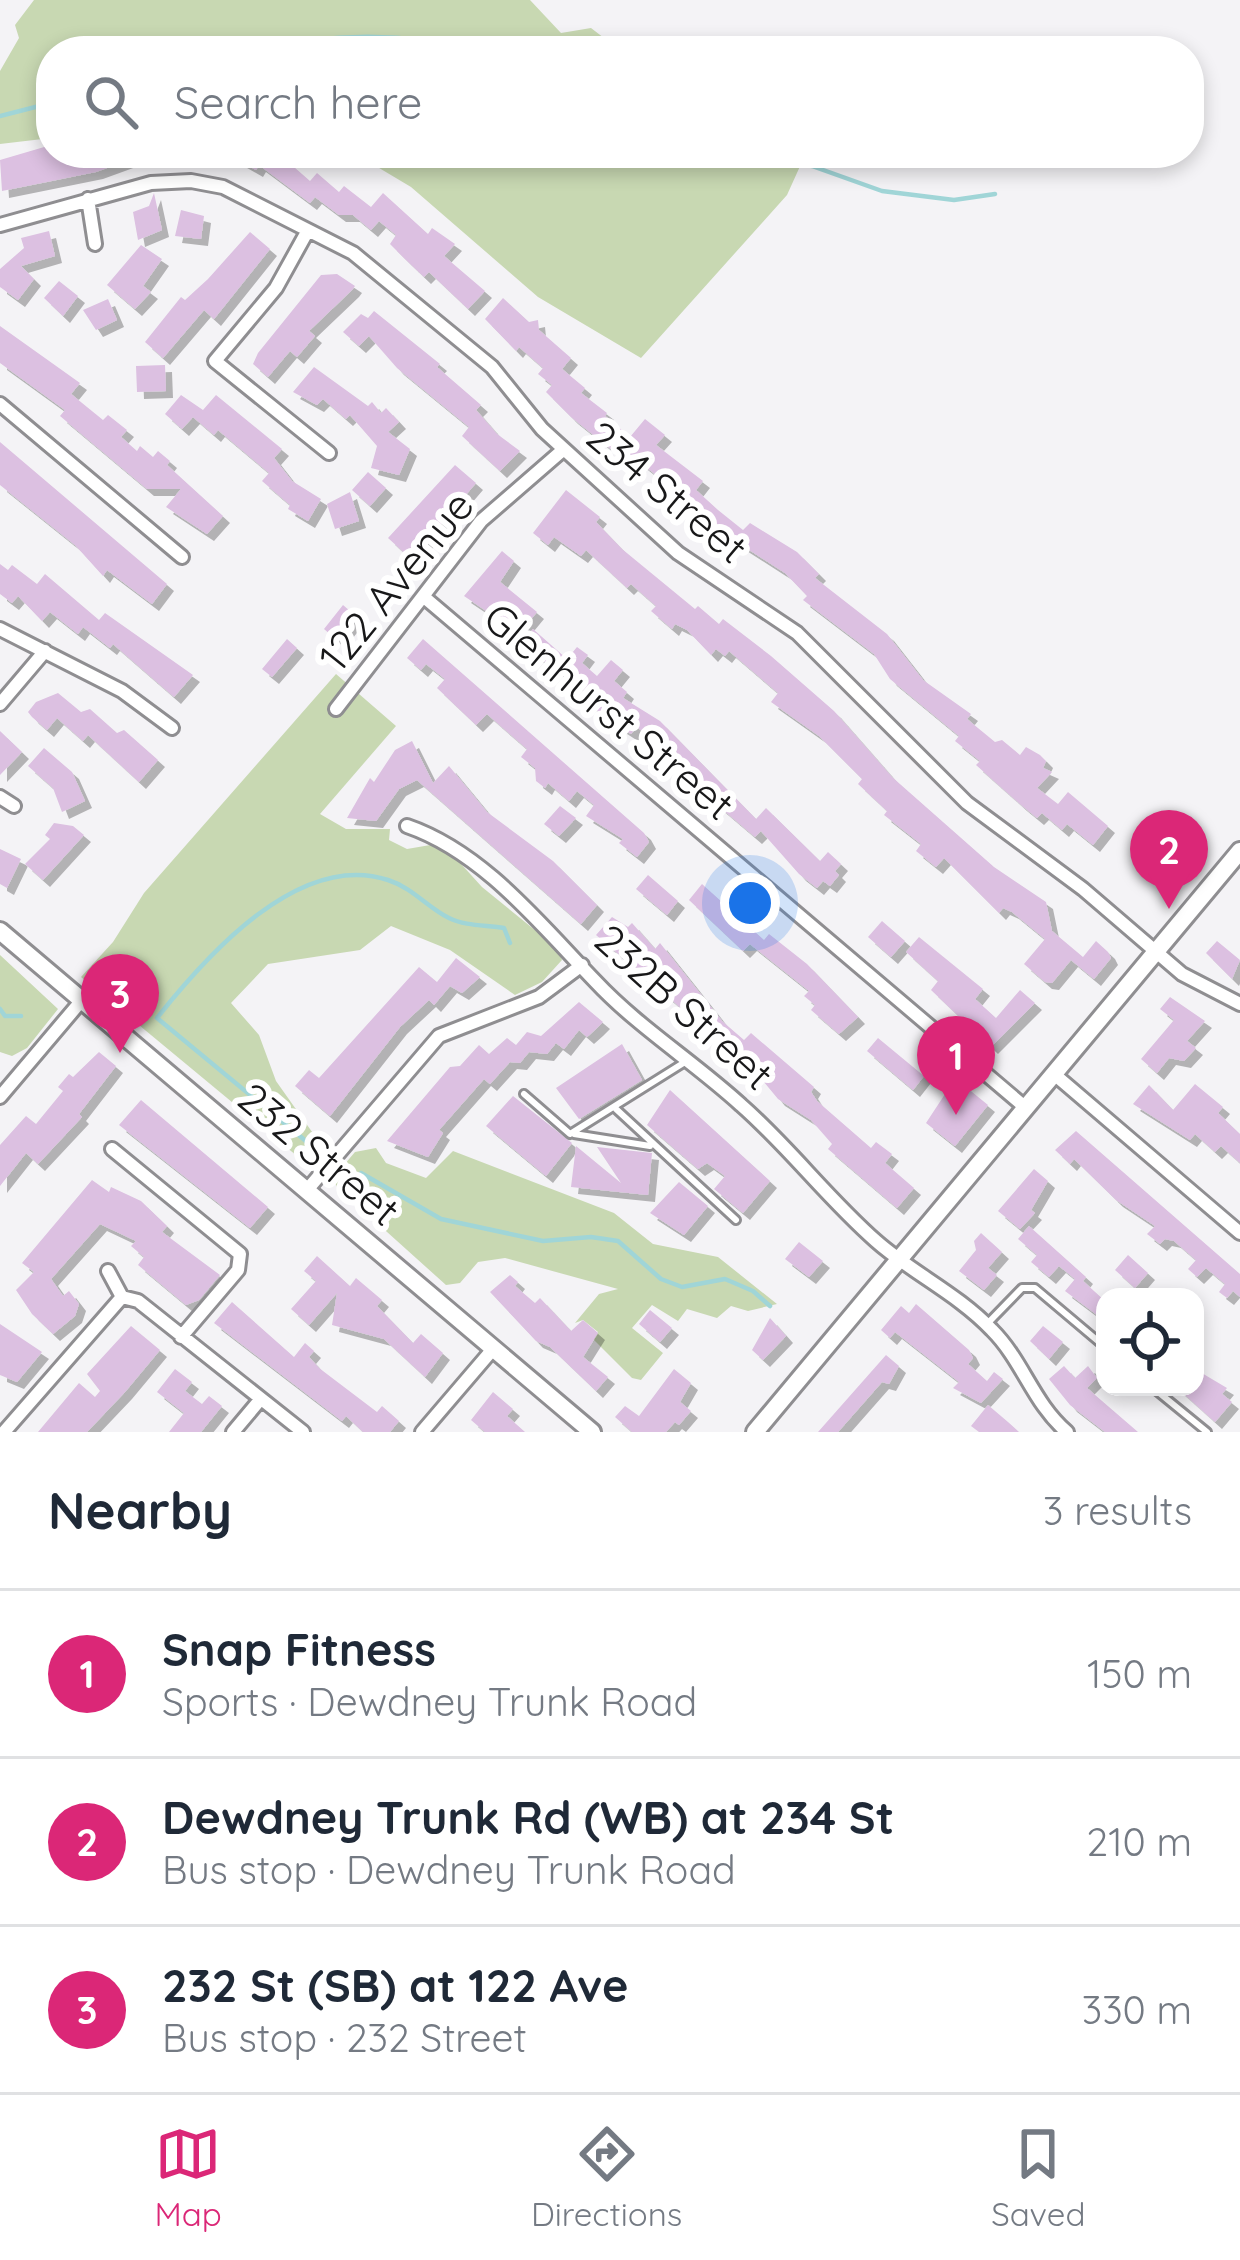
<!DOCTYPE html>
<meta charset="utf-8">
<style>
:root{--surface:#fff;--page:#f2f2f3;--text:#1f2937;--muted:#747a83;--line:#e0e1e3;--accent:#db2777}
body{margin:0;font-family:Quicksand,sans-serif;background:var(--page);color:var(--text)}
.controls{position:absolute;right:36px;bottom:36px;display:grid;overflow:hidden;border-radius:24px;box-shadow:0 6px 18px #0003}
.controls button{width:108px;height:108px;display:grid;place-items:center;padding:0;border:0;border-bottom:3px solid var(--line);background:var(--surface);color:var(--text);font:60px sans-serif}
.you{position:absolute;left:750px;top:903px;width:42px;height:42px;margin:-30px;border:9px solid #fff;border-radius:50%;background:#1a73e8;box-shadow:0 0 0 18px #1a73e833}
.badge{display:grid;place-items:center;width:78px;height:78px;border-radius:50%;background:var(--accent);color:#fff;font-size:39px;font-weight:700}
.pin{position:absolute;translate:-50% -99px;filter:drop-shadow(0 3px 6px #0008)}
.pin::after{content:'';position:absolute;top:63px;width:42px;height:36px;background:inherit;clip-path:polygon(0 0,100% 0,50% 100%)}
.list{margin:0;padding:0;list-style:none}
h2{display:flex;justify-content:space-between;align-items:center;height:156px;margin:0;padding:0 48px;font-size:51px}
h2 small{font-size:39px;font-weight:400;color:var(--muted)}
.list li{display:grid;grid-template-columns:78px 1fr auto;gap:36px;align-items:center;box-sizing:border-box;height:168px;padding:0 48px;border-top:3px solid var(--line)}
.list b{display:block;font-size:45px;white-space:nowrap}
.list p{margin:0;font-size:39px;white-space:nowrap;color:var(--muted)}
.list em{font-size:39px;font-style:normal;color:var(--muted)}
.icon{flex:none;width:66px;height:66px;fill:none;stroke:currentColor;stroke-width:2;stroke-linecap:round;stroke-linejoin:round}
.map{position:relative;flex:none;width:1240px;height:1432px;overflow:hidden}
.search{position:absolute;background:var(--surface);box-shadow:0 6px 18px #0003;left:36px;right:36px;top:36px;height:132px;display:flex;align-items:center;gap:30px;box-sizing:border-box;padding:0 42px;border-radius:48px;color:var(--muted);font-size:45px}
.sheet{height:660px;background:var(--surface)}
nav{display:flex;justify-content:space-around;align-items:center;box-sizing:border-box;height:168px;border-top:3px solid var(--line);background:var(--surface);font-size:33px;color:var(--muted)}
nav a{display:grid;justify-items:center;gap:6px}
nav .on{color:var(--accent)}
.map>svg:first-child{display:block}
</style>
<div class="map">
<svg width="1240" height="1432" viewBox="0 0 1240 1432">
<defs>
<filter id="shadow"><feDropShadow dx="7" dy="7" stdDeviation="0" flood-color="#0004"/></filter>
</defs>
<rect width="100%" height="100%" fill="#f4f3f6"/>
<path fill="#c8d8b2" d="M34 0H530L561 33 591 28 604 38 601 51H51V138L0 144V71L19 38 15 25Z
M354 153H806L787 195 641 358 538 297 411 187Z
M336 674 396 726 320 814 346 829H390L389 840 407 849 442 843 482 887 557 948 562 960 542 982 515 995 450 950 391 926 360 950 268 964 231 1003 259 1035 276 1081 322 1146 320 1156 309 1160 297 1156 81 977 113 942 144 893Z
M0 955 58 1009 27 1048 12 1056 0 1052Z
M376 1148 386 1163 426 1178 453 1151 614 1213 653 1244 718 1257 777 1304 748 1311 731 1306 717 1318 687 1309 678 1321 652 1305 632 1328 663 1353 641 1380 632 1378 593 1339 598 1332 583 1320 575 1323 599 1294 618 1289 505 1258 478 1262 460 1283 446 1285 337 1187 333 1178 355 1152Z"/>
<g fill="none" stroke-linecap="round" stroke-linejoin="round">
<path stroke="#a0d5d7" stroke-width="4.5" d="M254 51C329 32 406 32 482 51
M0 116 51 103
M741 153 812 166 882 191 954 200 995 194
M0 1009 5 1016H21
M307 1142 157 1018C207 955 299 851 388 880 413 888 428 908 449 918 465 926 486 925 504 928L510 943
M361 1173 441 1219 543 1241 591 1237 618 1241 661 1279 682 1287 725 1279 753 1291 770 1306"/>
</g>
<path fill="#dcc0e1" filter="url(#shadow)" d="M51 145V153L140 156 96 172 2 191 0 160Z
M226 153H278L310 181 317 173 339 192 344 186 371 207 383 193 428 234 432 228 455 244 444 256 485 291 468 309 429 272 424 277 405 259 390 244 396 235 379 221 371 230 353 215H339L315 197 310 203 259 165 256 170Z
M154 193 162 230 138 240 133 212 149 206Z
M181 210 204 216 201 239 175 236Z
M49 231 55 256 21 266 34 279 18 300 0 287V269L24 248 21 238Z
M250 232 270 249 214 319 204 310 163 358 145 342 181 297 185 300 208 279Z
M141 245 162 259 143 286 151 292 135 309 107 285Z
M337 274 355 286 352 290 309 331 315 336 297 357 290 351 268 377 253 364 258 353 321 275Z
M59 281 78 296 63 316 44 298Z
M503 298 529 322 538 320 539 330 571 358 562 369 585 388 581 393 607 413 605 416 630 437 645 419 665 435 656 445 703 481 696 490 718 510 743 530 750 523 797 552 819 574 815 578 887 634 923 680 971 714 967 719 995 742 1002 740 1020 755 1026 747 1040 755 1046 761 1043 768 1052 772 1037 788 1058 804 1068 792 1108 826 1093 845 1067 824 1062 830 1042 813 1037 818 1020 804 976 765 980 761 955 741 959 736 890 679 874 654 803 600 807 596 785 573 732 539 725 547 683 510 690 502 632 456 627 462 571 417 546 392 552 385 538 374 543 368 519 347 516 351 485 319Z
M108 299 117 320 96 330 83 310Z
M374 311 440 364 437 367 481 405 476 410 497 434 520 451 500 471 462 436 469 427 397 368 369 336 359 346 343 332 361 314 368 318Z
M0 326 80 383 71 394 103 420 108 415 127 430 121 437 137 451 140 446 153 457 158 451 170 461 167 465 223 516 207 534 166 507 181 489H147L60 416 65 410 0 363Z
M165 365 166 391 137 392 136 366Z
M314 367 368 406 372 402 381 413 386 408 399 422 388 432 410 449 399 475 371 468 377 446 350 415 346 419 323 399 317 405 293 392Z
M181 395 203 410 216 395 282 449 274 458 292 481 321 499 308 521 288 509 290 505 262 481 269 473 218 430 214 435 193 417 182 429 165 414Z
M0 442 167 584 152 604 107 570 103 576 75 545 0 485Z
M455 465 476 483 411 559 388 538Z
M368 472 386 488 370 506 352 490Z
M566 490 600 517 596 522 622 549 695 609 698 606 719 624 723 619 771 656 834 711 892 777 994 867 1046 902 1052 931 1083 957 1096 941 1108 952 1111 958 1094 979 1071 960 1052 983 1045 982 1024 964 1045 939 1012 912 1003 908 999 913 944 858 936 867 916 851 921 844 884 815 887 811 858 784 862 779 819 736 771 702 778 693 729 651 725 656 716 649 711 655 687 630 675 624 672 629 651 611 656 606 631 584 627 588 586 550 581 556 554 537 548 545 533 533Z
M350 492 359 521 335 529 327 504Z
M502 551 514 561 500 582 537 612 523 629 512 620 507 625 464 596Z
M0 564 8 570 12 565 37 584 45 574 99 620 105 613 193 675 174 697 113 644 110 648 83 627 78 634 50 612 42 621 18 596 12 603 0 594Z
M343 605 357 617 338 641 324 629Z
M533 629 567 659 577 647 588 655 582 663 597 676 611 660 623 670 614 681 627 692 623 698 660 721 756 819 766 808 820 861 828 852 841 864 835 871 839 875 830 886 823 881 817 888 799 874 761 831 755 837 648 746 653 740 637 727 631 734 606 718 580 696 585 691 520 644Z
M287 639 297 648 272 677 262 669Z
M423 639 644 833 649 842 637 857 619 843 623 839 586 816 594 805 577 791 569 801 548 783 545 788 536 781 535 768 521 757 527 749 487 714 476 725 437 688 445 679 426 664 421 670 407 658Z
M58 693 81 712 90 709 117 733 124 730 158 760 139 782 88 735 83 741 57 718 47 730 32 717 28 712 36 702Z
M0 731 22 752 0 775Z
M412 741 433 783 449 766 487 812 553 861 597 905 581 924 417 780 399 789 376 821 347 818 370 778 374 782 395 750Z
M44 748 72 772 85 801 62 812 53 788 28 766Z
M560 806 576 818 559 836 544 824Z
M54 823 73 826 84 835 43 880 25 864 50 839 45 835Z
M0 849 21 859 7 888 0 884Z
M648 875 678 901 667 915 636 889Z
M702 884 764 940 769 934 807 964 858 1017 839 1034 811 1010 815 1005 804 996 809 991 750 944 743 951 689 900Z
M612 917 628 927 632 923 655 949 660 943 722 1021 744 1040 751 1033 814 1087 811 1092 817 1101 871 1148 876 1142 892 1154 885 1163 914 1188 897 1208 828 1149 832 1144 811 1120 778 1099 754 1070 750 1075 736 1063 739 1058 596 935Z
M882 921 905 941 891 957 868 937Z
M919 937 983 989 975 999 996 1018 1020 990 1035 1003 991 1047 931 990 938 981 906 952Z
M1217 941 1240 960 1232 979 1206 953Z
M456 958 480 977 462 993 450 986 434 1005 429 1000 400 1027 330 1116 295 1086 309 1070 319 1078 419 967 437 982Z
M1170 997 1205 1021 1187 1041 1196 1048 1184 1061 1169 1058 1157 1073 1141 1059 1174 1020 1160 1009Z
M579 1002 603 1022 596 1029 587 1037 579 1030 564 1049 556 1043 547 1054 529 1052 520 1063 510 1062 490 1084 484 1079 439 1130 443 1133 428 1157 387 1141 450 1067 460 1066 479 1045 489 1054 507 1038 516 1045 527 1032 541 1036Z
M878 1038 924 1076 913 1090 867 1051Z
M622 1044 642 1080 579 1119 556 1088Z
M99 1052 116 1066 79 1114 82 1117 38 1164 26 1153 0 1186V1145L26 1116 36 1124 63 1091 58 1087 69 1074 73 1077Z
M961 1083 988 1105 955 1146 926 1123 949 1088 953 1092Z
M1195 1084 1223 1107 1218 1113 1240 1134V1163L1221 1146 1215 1152 1195 1134 1190 1140 1133 1104 1149 1085 1173 1110Z
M670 1090 770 1181 743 1213 714 1189 725 1176 707 1163 698 1169 647 1125Z
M513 1096 572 1143 546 1176 486 1126Z
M141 1100 268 1207 250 1228 119 1125Z
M1076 1131 1240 1274V1297L1233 1291 1227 1298 1219 1292 1225 1284 1206 1268 1197 1277 1188 1269 1196 1260 1174 1241 1165 1239 1160 1244 1147 1234 1155 1226 1116 1200 1074 1159 1070 1164 1055 1150Z
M576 1146 621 1183 597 1147 652 1153 648 1195 571 1187Z
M1034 1169 1048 1181 1031 1210 1035 1213 1020 1229 998 1211Z
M92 1180 109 1192 111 1187 141 1201 167 1226 162 1232 220 1275 199 1300 186 1305 138 1265 144 1257 131 1246 136 1241 100 1224 51 1279 63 1296 69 1291 79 1304 75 1316 53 1334 32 1314 16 1290 34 1272 22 1263Z
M679 1182 708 1206 684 1235 650 1213Z
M1029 1226 1086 1277 1083 1281 1105 1301V1321L1065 1291 1075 1279 1059 1266 1049 1277 1031 1262 1037 1255 1018 1239Z
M981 1233 1002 1252 988 1268 997 1275 984 1290 959 1271 976 1250 974 1241Z
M799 1242 823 1261 809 1277 785 1259Z
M1128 1255 1148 1273 1135 1288 1115 1270Z
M317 1256 350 1286 356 1278 382 1300 377 1306 413 1343 421 1334 443 1353 425 1377 384 1339 332 1325 337 1293 309 1325 291 1309 316 1281 304 1271Z
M510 1275 518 1282 515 1286 535 1303 540 1298 571 1331 583 1320 598 1333 583 1357 608 1377 596 1391 550 1347 536 1341 490 1292Z
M232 1302 294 1357 305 1343 314 1351 309 1357 319 1368 377 1412 382 1406 399 1421 390 1432H363L346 1416 342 1421 214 1323Z
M916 1304 969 1350 973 1358 968 1364 987 1381 994 1372 1003 1379 981 1403 953 1388 959 1382 895 1332 890 1338 881 1330 901 1306 909 1313Z
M650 1310 672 1328 660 1342 639 1324Z
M770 1318 786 1336 763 1360 752 1350Z
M0 1324 42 1352 17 1382 0 1375Z
M131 1326 160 1350 125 1392 87 1432H38L79 1383 95 1397 100 1391 87 1374Z
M1043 1326 1063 1342 1049 1359 1030 1341Z
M886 1355 899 1366 889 1384 882 1382 838 1432H818Z
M1064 1366 1075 1378 1088 1366 1097 1378 1087 1388 1138 1432H1105L1070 1405 1049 1379Z
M175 1369 192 1382 185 1391 202 1404 209 1396 222 1406 201 1432H169L184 1413 157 1392Z
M674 1369 691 1383 680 1402 691 1411 679 1425 675 1422 666 1432H632L615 1417 625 1406 639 1416Z
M1195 1369 1227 1388 1222 1394 1232 1402 1215 1422 1176 1387H1195Z
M493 1392 513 1409 507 1416 525 1432H485L471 1420Z
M988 1405 1008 1422 1019 1432H979L971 1426Z"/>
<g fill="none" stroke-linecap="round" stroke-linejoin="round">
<defs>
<path id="service" d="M524 1094 570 1134 685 1062
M616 1109 736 1220
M574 1134 650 1146
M987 1324 1022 1288H1035L1105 1347
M1152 1387 1207 1432"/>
<path id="minor" d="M88 199 95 244
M0 225 151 183 191 181 223 187 353 253 492 367 542 429 678 553 797 633 967 803 1083 889 1182 974 1240 1004
M307 232 276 288 215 361 329 453
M0 404 182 557
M424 597 1026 1108
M0 629 122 691 172 728
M0 704 45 651
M336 709 481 521 564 449
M0 797 14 806
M407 826C483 852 540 924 595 981 638 1027 694 1062 741 1105 789 1147 828 1199 876 1241 912 1273 958 1294 992 1330 1023 1361 1033 1403 1067 1432
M1054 1074 1240 1233
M0 1097 82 1000
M112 1149 240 1254 238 1270 181 1337
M307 1190 439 1036 539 997 582 965
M108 1271 122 1297 138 1301 303 1432
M4 1432 122 1297
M233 1432 259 1401
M422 1432 493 1349"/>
<path id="secondary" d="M0 931 592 1432
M755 1432 1240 851"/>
</defs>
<use href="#service" stroke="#8f8e91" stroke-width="12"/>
<use href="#minor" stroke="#8f8e91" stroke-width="18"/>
<use href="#secondary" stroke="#8f8e91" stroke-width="22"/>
<use href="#service" stroke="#fff" stroke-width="6"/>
<use href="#minor" stroke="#fff" stroke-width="12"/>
<use href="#secondary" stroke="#fff" stroke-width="16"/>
</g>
<g text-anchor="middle" stroke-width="12" stroke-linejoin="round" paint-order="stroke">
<g font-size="42" fill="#181819" stroke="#fff">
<text transform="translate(667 492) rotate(40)" y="15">234 Street</text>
<text transform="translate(396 581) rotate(-51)" y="15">122 Avenue</text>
<text transform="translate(609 711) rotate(40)" y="15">Glenhurst Street</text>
<text transform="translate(684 1007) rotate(42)" y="15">232B Street</text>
<text transform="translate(319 1154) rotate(40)" y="15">232 Street</text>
</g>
</g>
</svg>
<div class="controls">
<button><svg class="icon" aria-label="locate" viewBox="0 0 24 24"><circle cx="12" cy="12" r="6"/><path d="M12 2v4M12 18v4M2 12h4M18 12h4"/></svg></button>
</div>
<div class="you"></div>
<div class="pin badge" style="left:956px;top:1115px">1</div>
<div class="pin badge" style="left:1169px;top:909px">2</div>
<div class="pin badge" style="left:120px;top:1053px">3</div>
<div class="search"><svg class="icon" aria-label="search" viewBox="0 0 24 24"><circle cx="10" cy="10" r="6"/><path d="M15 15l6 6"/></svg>Search here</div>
</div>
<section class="sheet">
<h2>Nearby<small>3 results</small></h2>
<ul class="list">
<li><span class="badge">1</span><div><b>Snap Fitness</b><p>Sports · Dewdney Trunk Road</p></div><em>150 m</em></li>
<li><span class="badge">2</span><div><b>Dewdney Trunk Rd (WB) at 234 St</b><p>Bus stop · Dewdney Trunk Road</p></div><em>210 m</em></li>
<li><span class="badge">3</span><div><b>232 St (SB) at 122 Ave</b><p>Bus stop · 232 Street</p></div><em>330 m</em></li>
</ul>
</section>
<nav>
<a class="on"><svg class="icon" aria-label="map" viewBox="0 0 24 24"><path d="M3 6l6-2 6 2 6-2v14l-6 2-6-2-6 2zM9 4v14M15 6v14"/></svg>Map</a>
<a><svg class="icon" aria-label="directions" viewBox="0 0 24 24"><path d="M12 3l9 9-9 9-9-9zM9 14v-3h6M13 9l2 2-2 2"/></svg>Directions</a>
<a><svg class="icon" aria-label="saved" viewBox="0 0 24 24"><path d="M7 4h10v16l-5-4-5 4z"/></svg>Saved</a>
</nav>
